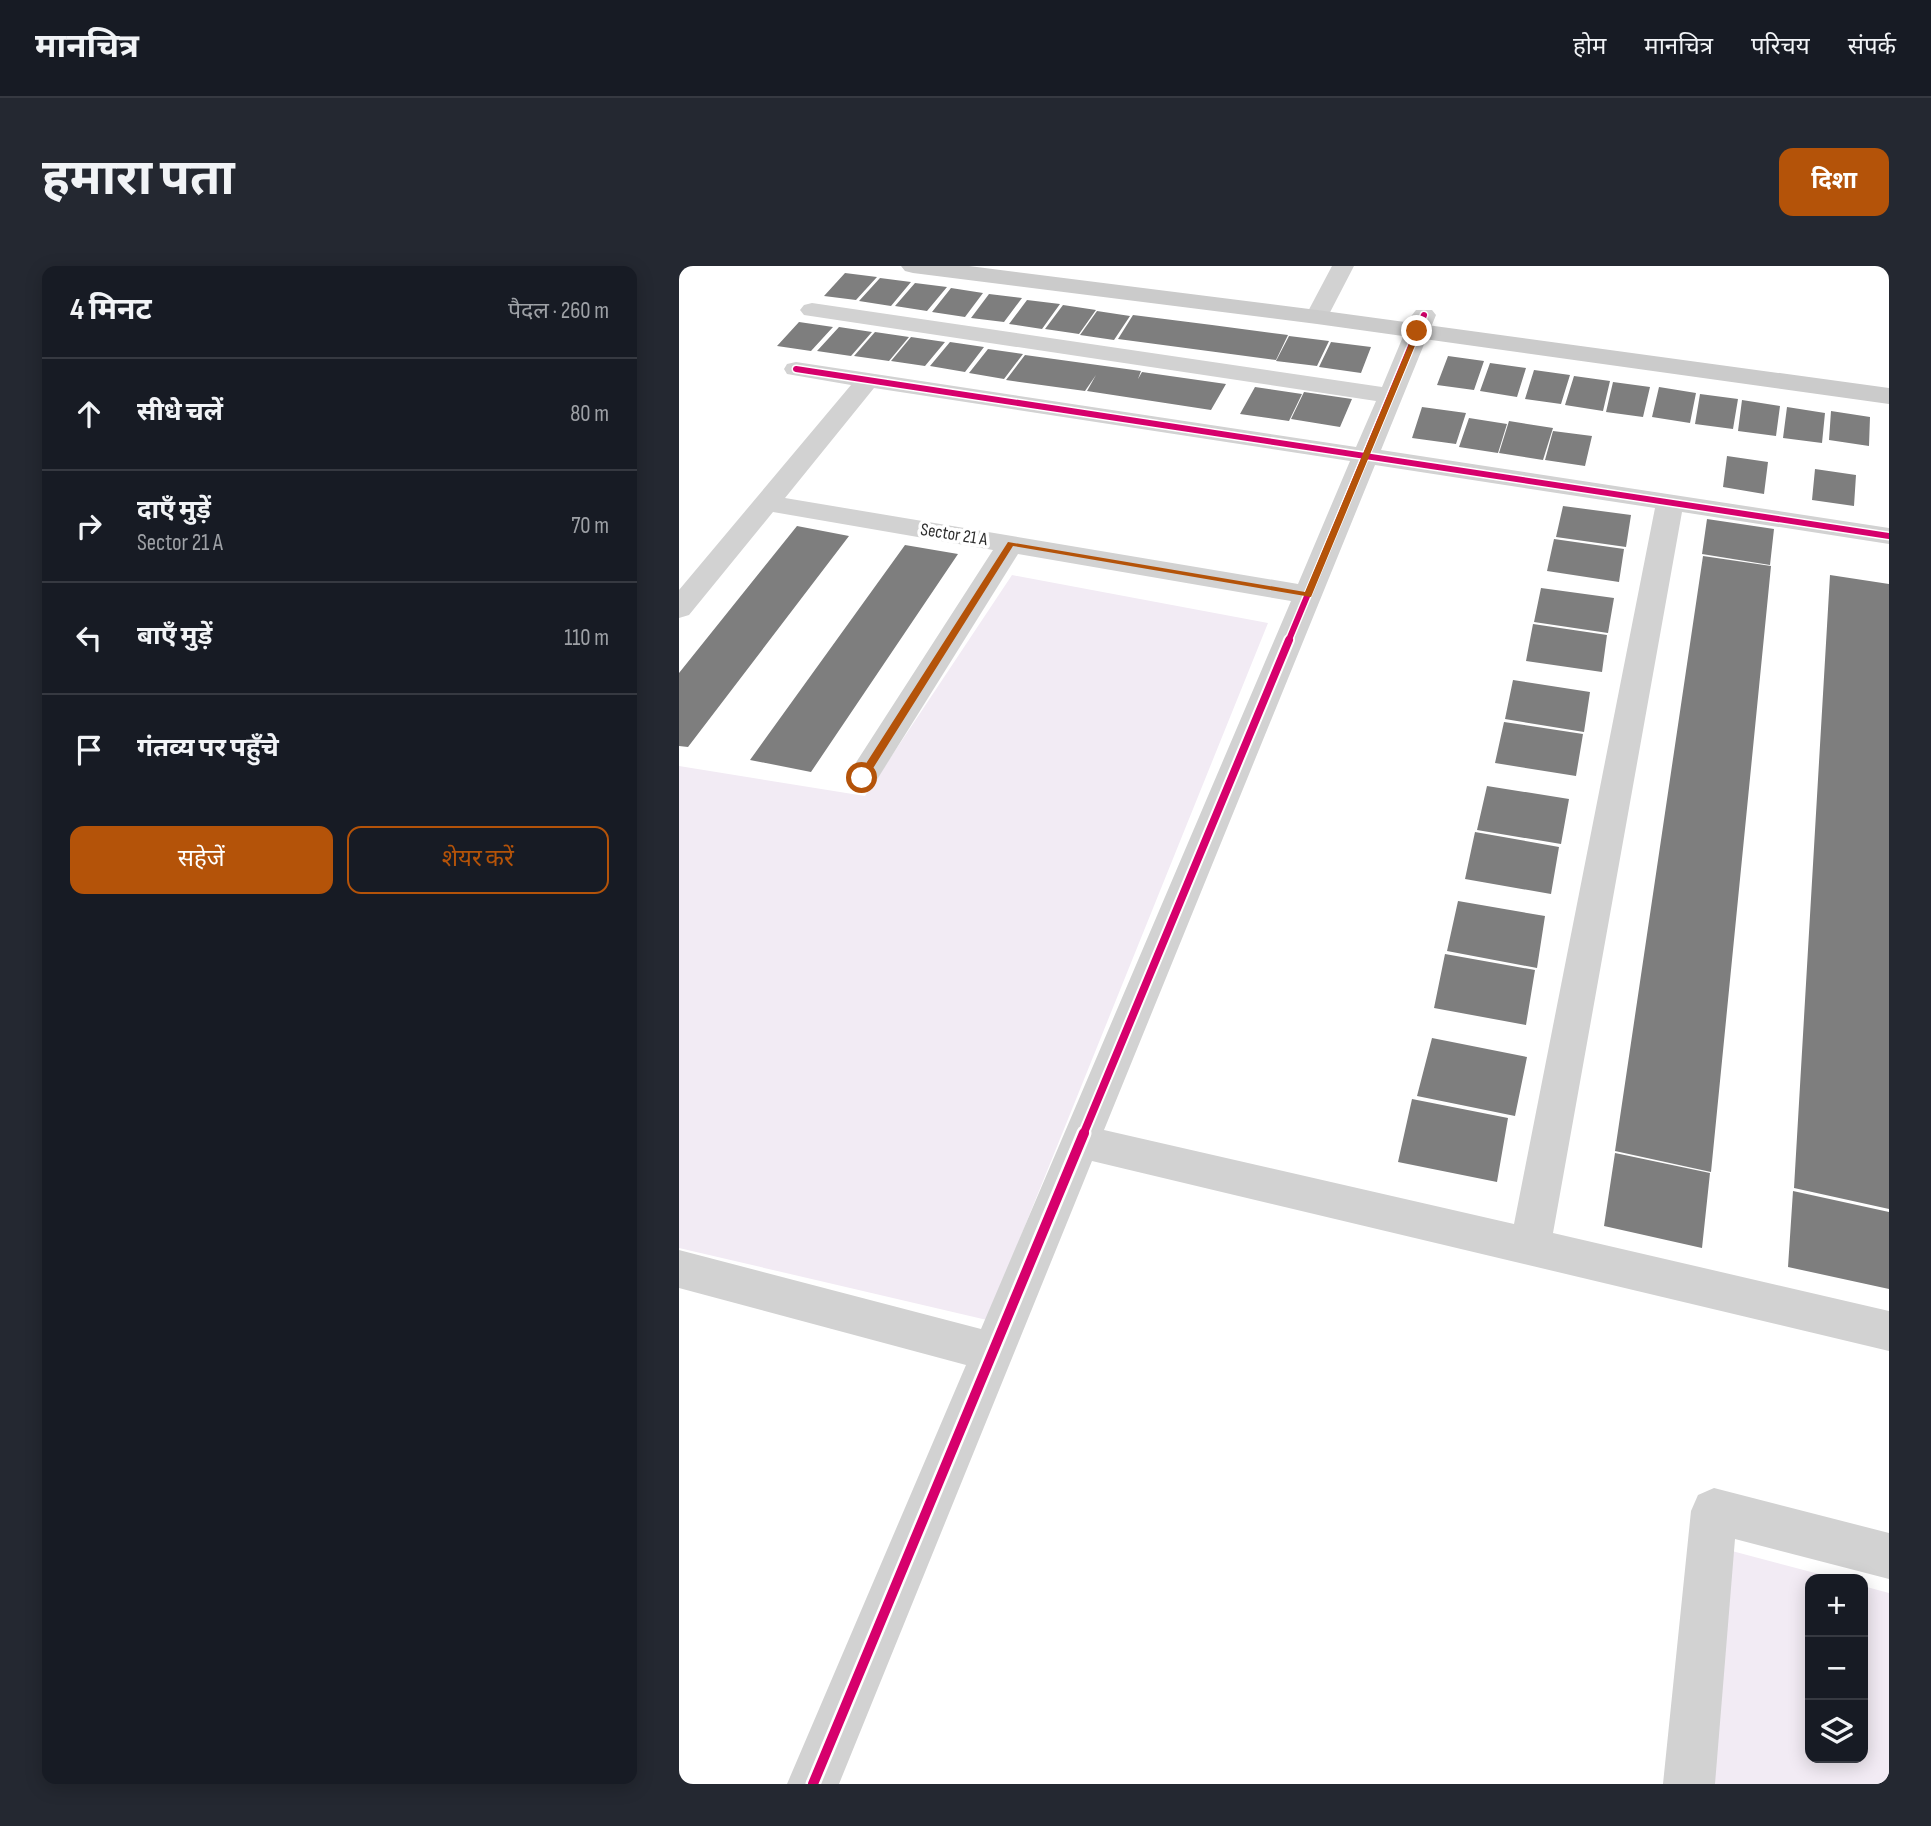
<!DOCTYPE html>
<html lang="hi">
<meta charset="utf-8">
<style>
:root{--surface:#171b24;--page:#242831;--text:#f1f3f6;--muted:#9ea1a6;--line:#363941;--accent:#b45309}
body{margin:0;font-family:"Sofia Sans Condensed","Noto Sans Devanagari",sans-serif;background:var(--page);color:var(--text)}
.controls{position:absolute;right:21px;bottom:21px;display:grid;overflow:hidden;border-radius:14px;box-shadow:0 4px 18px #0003}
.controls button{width:63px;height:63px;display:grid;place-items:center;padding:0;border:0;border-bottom:2px solid var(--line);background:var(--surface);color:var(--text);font:35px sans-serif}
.stop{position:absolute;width:21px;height:21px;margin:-16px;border:5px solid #b45309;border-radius:50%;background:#fff}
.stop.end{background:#b45309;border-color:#fff;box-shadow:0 2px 7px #0008}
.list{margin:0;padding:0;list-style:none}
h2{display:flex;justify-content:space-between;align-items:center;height:91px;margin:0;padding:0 28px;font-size:30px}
h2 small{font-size:23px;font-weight:400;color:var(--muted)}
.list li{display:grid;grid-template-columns:46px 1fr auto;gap:21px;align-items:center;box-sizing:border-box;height:112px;padding:0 28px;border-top:2px solid var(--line)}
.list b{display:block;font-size:26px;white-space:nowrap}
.list p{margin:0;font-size:23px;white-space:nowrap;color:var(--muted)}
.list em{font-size:23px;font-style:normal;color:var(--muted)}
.actions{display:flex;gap:14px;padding:21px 28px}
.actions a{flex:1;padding:16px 0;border:2px solid var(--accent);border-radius:14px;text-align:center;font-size:24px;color:var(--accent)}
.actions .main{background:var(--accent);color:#fff}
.icon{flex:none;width:38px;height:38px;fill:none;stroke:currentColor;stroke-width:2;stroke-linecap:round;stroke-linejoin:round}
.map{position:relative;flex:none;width:1210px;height:1518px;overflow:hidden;border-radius:14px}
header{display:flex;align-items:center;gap:42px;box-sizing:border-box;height:98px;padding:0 35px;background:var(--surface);border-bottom:2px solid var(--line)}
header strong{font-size:33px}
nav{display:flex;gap:38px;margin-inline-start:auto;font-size:24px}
.intro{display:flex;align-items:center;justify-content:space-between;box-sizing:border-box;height:168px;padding:0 42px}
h1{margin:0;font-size:49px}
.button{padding:18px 32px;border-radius:14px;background:var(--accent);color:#fff;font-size:24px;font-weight:700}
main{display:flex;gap:42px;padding:0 42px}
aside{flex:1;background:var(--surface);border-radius:14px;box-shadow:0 4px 18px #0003}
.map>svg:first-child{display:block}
</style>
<header>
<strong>मानचित्र</strong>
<nav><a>होम</a><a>मानचित्र</a><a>परिचय</a><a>संपर्क</a></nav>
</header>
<div class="intro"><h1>हमारा पता</h1><a class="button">दिशा</a></div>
<main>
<aside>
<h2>4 मिनट<small>पैदल · 260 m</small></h2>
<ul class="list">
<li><svg class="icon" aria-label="ahead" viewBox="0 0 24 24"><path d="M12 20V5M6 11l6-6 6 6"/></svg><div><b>सीधे चलें</b></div><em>80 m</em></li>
<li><svg class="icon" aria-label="right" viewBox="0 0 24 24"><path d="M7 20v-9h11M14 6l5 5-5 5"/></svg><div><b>दाएँ मुड़ें</b><p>Sector 21 A</p></div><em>70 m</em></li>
<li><svg class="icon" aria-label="left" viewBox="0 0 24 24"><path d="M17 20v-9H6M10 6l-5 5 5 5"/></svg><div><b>बाएँ मुड़ें</b></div><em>110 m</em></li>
<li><svg class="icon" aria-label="arrive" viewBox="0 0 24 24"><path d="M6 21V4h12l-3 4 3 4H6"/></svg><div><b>गंतव्य पर पहुँचे</b></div></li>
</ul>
<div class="actions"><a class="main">सहेजें</a><a>शेयर करें</a></div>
</aside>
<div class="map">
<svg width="1210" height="1518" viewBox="0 0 1210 1518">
<rect width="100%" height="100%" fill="#fff"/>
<path fill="#f2ebf4" d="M333 309 589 357 308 1054 0 982V500L186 530Z
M1053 1285 1159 1313H1131V1492H1184V1320L1210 1327V1518H1033Z"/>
<path fill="#7e7e7e" d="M166 7 198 11 177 34 145 30Z
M201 12 232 16 212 40 180 35Z
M236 17 268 21 248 45 216 40Z
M272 22 304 27 286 51 253 46Z
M310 28 343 32 325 56 292 52Z
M348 34 381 38 363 63 330 58Z
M384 39 417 44 400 68 366 63Z
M418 45 451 50 435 74 401 69Z
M454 49 533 59 609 69 597 94 439 73Z
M120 56 154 61 132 85 98 80Z
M160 61 193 66 172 90 138 85Z
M196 66 230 71 210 95 175 90Z
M610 70 650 75 638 100 597 95Z
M232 71 266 76 246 100 212 95Z
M271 76 305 81 286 106 251 100Z
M652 76 692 81 682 107 640 101Z
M309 83 344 88 325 113 290 107Z
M346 89 462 105 459 113 463 106 547 118 532 144 408 125 417 109 406 125 327 114Z
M769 90 805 95 795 124 758 119Z
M811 97 847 102 838 131 801 125Z
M855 104 891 109 882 138 846 133Z
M895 110 931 115 924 145 886 139Z
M934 116 971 121 964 151 927 146Z
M576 121 623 128 610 155 561 148Z
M980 121 1017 127 1011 157 973 151Z
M625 126 673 133 661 161 612 153Z
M1021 128 1059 133 1054 163 1016 158Z
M1063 134 1101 140 1097 170 1059 165Z
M743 141 787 147 777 178 733 172Z
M1108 141 1146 147 1143 177 1104 172Z
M1152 145 1191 151 1190 180 1150 174Z
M790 152 828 158 819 187 780 181Z
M830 155 874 162 864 194 820 187Z
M874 165 913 170 906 200 866 194Z
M1048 190 1089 196 1085 228 1044 221Z
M1136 203 1177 209 1175 240 1133 234Z
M884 240 952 249 947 281 877 271Z
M1028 253 1095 263 1091 299 1023 288Z
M118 260 170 270 9 481 0 480V407Z
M875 273 945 283 940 316 868 305Z
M226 279 279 288 132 506 71 494Z
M1024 290 1092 300 1032 906 936 885Z
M1151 309 1210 318V943L1115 922Z
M862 322 935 332 929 367 855 356Z
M854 358 928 369 923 406 847 395Z
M834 414 911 426 905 466 826 453Z
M825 456 904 468 897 510 816 497Z
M808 520 890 533 882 578 798 564Z
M796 566 880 581 872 628 786 613Z
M779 635 866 650 858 702 768 685Z
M766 688 856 704 847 759 755 742Z
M753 772 848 791 836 850 738 830Z
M733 833 829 852 818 916 719 896Z
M936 887 1031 907 1023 982 925 960Z
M1114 925 1210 946V1023L1109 1001Z"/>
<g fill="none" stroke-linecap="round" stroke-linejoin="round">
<path fill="#d2d2d2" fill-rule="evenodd" d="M653 0H675L646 56H630L626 51Z
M133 37 703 121 733 49 737 44H753L757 49 702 184 1210 262V278L1003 246 874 967 1210 1045V1085L413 895 160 1518H108L287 1099 0 1022V984L302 1063 612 335 339 288 194 520 183 523 172 520 167 512 314 284 94 246 10 349 0 352V324L172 119 108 108 105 103 108 98 117 96 677 181 697 135 125 49 121 44 125 39ZM195 122 671 195 619 318 106 232ZM696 199 976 242 835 958 425 864Z
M1035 1222 1210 1267V1313L1056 1273 1036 1518H984L1012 1245 1019 1229Z"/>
<path fill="#cbcbcb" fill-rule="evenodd" d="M222 0H290L638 44 1210 122V138L638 58 234 7 226 5Z"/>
<defs>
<path id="cycleway-far2" d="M117 103 1210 270
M609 376 745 49"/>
<path id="cycleway-far1" d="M404 869 610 374"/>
<path id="cycleway" d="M134 1518 405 867"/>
</defs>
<use href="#cycleway-far2" stroke="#fff" stroke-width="9"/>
<use href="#cycleway-far1" stroke="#fff" stroke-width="12"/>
<use href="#cycleway" stroke="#fff" stroke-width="15"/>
<use href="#cycleway-far2" stroke="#d6006c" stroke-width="6"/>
<use href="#cycleway-far1" stroke="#d6006c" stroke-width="8"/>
<use href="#cycleway" stroke="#d6006c" stroke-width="10"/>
</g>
<path fill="#b45309" d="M736 64 742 65 632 331 334 280 186 515H179V510L329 276 626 326Z"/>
<g text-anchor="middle" stroke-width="7" stroke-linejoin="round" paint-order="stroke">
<g font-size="18" fill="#2d2d2d" stroke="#fff">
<text transform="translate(275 268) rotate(9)" y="6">Sector 21 A</text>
</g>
</g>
</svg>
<div class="controls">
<button>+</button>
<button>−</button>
<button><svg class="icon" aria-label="layers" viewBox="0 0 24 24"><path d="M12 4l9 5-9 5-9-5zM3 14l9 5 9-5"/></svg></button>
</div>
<div class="stop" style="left:183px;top:512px"></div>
<div class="stop end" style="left:738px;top:65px"></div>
</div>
</main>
